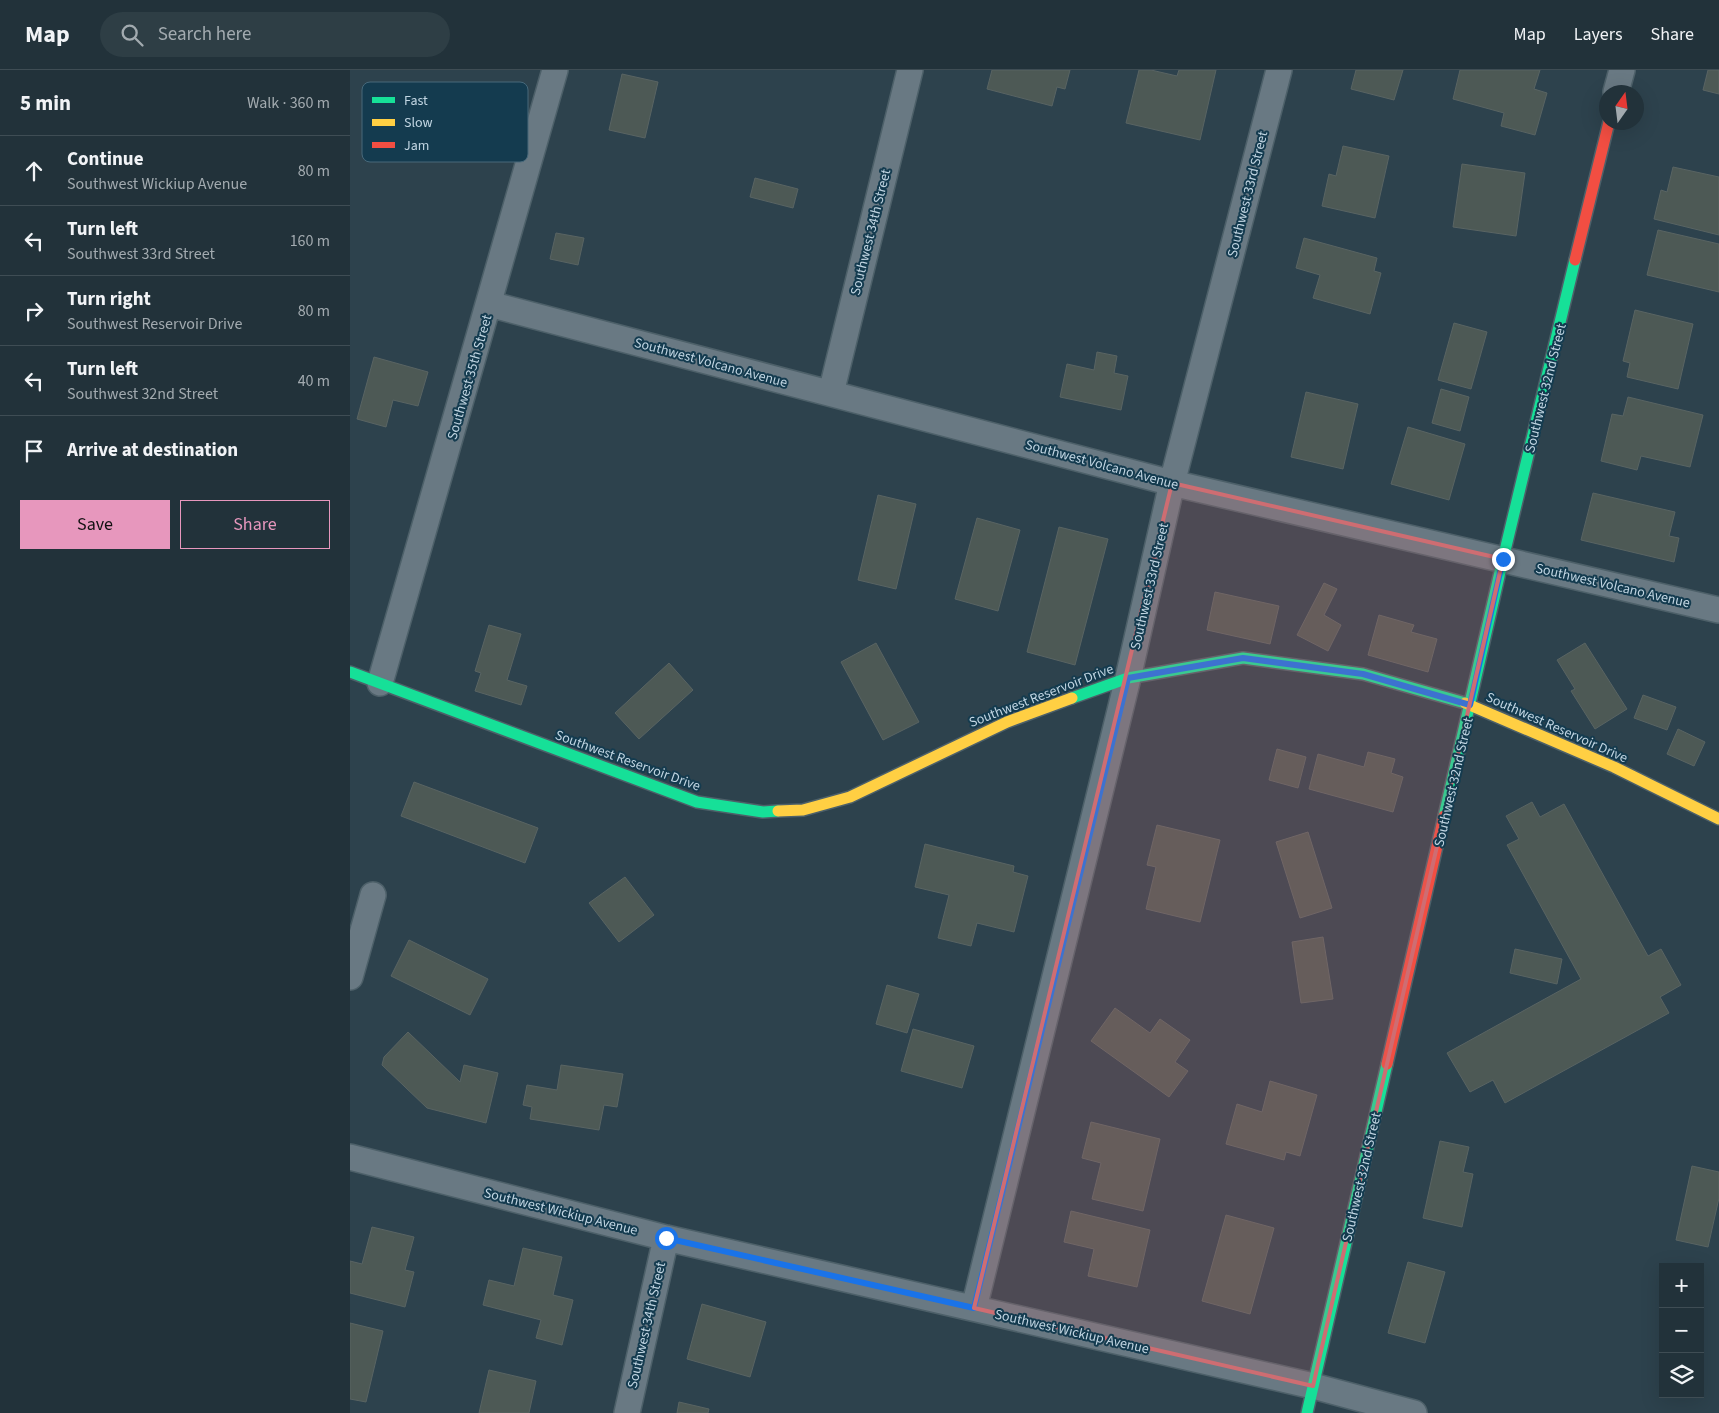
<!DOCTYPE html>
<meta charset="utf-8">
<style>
:root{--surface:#22323a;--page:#2e3e45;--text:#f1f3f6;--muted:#a2aaaf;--line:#3f4d54;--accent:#e797bd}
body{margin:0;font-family:"Source Sans 3",sans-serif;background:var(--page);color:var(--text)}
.controls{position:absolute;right:15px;bottom:15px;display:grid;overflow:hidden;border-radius:0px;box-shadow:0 5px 20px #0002}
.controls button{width:45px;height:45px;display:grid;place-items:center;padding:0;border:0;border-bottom:1px solid var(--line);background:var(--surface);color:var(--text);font:25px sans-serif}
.compass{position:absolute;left:1249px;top:15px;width:45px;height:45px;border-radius:50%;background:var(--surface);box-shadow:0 5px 20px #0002;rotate:14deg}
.stop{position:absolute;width:15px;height:15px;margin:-11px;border:4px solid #1a73e8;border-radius:50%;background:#fff}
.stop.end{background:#1a73e8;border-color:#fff;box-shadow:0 1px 5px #0008}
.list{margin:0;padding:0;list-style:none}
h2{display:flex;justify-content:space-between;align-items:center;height:65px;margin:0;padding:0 20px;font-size:21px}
h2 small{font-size:16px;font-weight:400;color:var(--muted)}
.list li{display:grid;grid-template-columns:32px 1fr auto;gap:15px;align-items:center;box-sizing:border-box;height:70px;padding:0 20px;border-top:1px solid var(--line)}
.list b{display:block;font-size:19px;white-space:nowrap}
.list p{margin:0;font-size:16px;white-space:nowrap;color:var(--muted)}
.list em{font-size:16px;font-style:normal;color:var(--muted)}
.actions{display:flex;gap:10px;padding:15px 20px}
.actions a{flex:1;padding:11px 0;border:1px solid var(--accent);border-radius:0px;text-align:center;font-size:18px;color:var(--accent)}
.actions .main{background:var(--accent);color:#111}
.icon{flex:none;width:28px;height:28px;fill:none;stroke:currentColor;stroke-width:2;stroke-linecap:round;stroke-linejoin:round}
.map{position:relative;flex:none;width:1369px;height:1343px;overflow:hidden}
header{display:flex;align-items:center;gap:30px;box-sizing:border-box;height:70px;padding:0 25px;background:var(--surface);border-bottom:1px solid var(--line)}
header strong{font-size:24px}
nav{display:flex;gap:28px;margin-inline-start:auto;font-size:18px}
.search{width:350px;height:45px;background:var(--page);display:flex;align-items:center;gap:12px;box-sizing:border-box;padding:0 18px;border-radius:28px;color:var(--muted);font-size:19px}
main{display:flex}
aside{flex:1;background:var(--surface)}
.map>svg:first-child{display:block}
</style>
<header>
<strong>Map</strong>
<div class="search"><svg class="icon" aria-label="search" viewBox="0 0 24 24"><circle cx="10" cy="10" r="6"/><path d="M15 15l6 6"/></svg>Search here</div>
<nav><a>Map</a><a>Layers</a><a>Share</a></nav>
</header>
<main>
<aside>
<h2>5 min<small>Walk · 360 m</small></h2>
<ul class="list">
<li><svg class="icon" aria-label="ahead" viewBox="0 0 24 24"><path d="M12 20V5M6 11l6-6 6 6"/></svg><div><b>Continue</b><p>Southwest Wickiup Avenue</p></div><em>80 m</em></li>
<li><svg class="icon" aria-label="left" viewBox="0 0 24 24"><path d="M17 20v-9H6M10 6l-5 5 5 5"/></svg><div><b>Turn left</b><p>Southwest 33rd Street</p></div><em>160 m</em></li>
<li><svg class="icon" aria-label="right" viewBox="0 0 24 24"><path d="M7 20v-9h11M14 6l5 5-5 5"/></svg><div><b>Turn right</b><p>Southwest Reservoir Drive</p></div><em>80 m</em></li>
<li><svg class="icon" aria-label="left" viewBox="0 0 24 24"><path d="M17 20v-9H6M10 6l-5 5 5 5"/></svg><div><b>Turn left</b><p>Southwest 32nd Street</p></div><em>40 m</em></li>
<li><svg class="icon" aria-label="arrive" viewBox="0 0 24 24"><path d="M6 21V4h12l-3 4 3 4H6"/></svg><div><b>Arrive at destination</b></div></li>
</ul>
<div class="actions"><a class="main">Save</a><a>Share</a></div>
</aside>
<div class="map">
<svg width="1369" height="1343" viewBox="0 0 1369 1343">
<rect width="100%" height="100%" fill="#2d424d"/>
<path fill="#4d5955" stroke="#596463" d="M642 0H720L715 19 707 17 702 36 637 19Z
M789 0H801L827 6 829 0H866L850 70 776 53Z
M1006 0H1053L1044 30 1001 19Z
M1110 0H1190L1184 19 1197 23 1185 65 1151 56 1154 43 1103 29Z
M1358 0H1369V24L1353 20Z
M272 4 308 12 295 68 259 60Z
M993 76 1039 86 1025 148 972 136 979 104 986 106Z
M1112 94 1175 103 1166 166 1103 157Z
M1323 97 1369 107V165L1304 149 1311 120 1317 122Z
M405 108 448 119 443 138 400 127Z
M1308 160 1369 174V222L1297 205Z
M206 163 234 168 228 195 200 189Z
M954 168 1027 188 1024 201 1031 203 1020 244 963 228 970 205 946 198Z
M1285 240 1343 254 1328 319 1277 307 1280 293 1273 291Z
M1104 253 1137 262 1121 319 1088 310Z
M747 282 767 286 764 303 778 306 771 340 710 327 717 294 744 300Z
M24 287 78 302 68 336 43 330 36 357 7 349Z
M1091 319 1119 327 1110 361 1082 353Z
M956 322 1008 334 993 399 941 387Z
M1278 327 1353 345 1340 397 1291 386 1287 400 1251 391 1262 344 1273 346Z
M1058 357 1115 374 1099 430 1041 414Z
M1243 423 1325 442 1319 466 1329 468 1324 492 1231 470Z
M528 425 566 434 546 519 508 510Z
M627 448 670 460 648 541 605 529Z
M709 457 758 469 725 595 677 582Z
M974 513 987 519 974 545 991 555 978 581 947 565Z
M865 522 929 536 920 574 857 560Z
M1029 545 1064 555 1061 562 1087 569 1078 602 1018 585Z
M139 555 171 564 157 610 177 616 171 635 125 621 131 603 125 601Z
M526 573 569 652 533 670 491 592Z
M1235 573 1277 639 1245 659 1221 621 1225 619 1207 590Z
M319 593 343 620 289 669 265 643Z
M1293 625 1326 637 1317 660 1284 648Z
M1328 659 1355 672 1344 696 1317 684Z
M927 679 956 687 948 718 919 710Z
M1018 682 1045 689 1041 703 1053 707 1043 742 959 719 968 684 1014 697Z
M64 712 188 758 175 793 51 746Z
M1182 732 1190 747 1214 734 1298 886 1311 879 1331 915 1310 927 1319 943 1155 1033 1143 1010 1120 1022 1097 983 1231 909 1157 775 1169 769 1156 746Z
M807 755 870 770 850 852 796 839 806 797 797 795Z
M958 762 982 838 950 848 926 772Z
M575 774 664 796 663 802 678 806 664 862 627 853 621 876 588 868 599 825 565 817Z
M275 807 304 845 269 872 239 833Z
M973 867 983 929 951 933 942 872Z
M59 870 138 909 120 945 41 906Z
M1165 879 1212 889 1207 914 1160 903Z
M537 915 569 924 557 963 526 954Z
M765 938 800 963 810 949 840 970 825 992 838 1001 819 1027 741 971Z
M563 959 624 976 612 1018 551 1001Z
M58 962 110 1012 114 995 148 1003 136 1053 77 1038 32 995 34 987Z
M211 995 273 1004 267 1037 254 1035 249 1060 180 1049 182 1037 173 1035 177 1015 207 1020Z
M920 1011 967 1025 950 1086 936 1082 934 1090 876 1074 887 1034 912 1042Z
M741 1052 810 1069 793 1141 742 1129 751 1093 732 1088Z
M1090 1071 1119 1077 1113 1102 1123 1104 1112 1157 1073 1148Z
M1342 1096 1369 1102V1128L1358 1177 1326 1170Z
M721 1141 800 1160 787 1217 738 1206 744 1179 714 1172Z
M876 1145 924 1158 900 1244 852 1231Z
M22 1157 64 1167 55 1200 64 1202 55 1237 0 1223V1191L12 1194Z
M173 1178 212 1187 203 1225 223 1230 212 1275 186 1268 191 1250 133 1235 139 1210 164 1216Z
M1058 1192 1095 1202 1075 1273 1038 1263Z
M352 1234 416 1252 400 1307 337 1289Z
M0 1253 33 1261 16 1332 0 1329Z
M139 1300 186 1311 179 1343H129Z
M329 1332 359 1339 358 1343H327Z"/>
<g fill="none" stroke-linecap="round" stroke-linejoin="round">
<defs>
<path id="street" d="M1266 22 1272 0
M139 234 822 413 1369 540
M481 323 560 0
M30 613 205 0
M0 907 23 825
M0 1087 316 1168 963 1316 1064 1343
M624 1238 778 608 822 413 929 0
M277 1343 316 1168"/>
<path id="fast" d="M0 602 347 732 413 742 428 741
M722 628 778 608 893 588 1013 604 1115 633
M1094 746 1153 489 1225 190
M957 1343 1037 994"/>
<path id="slow" d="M1115 633 1264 697 1369 749
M428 741 453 740 500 727 657 652 722 628"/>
<path id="jam" d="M1225 190 1259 52
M1037 994 1094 746"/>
</defs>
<use href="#street" stroke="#4d6069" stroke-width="28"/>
<use href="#fast" stroke="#4d6069" stroke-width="14"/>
<use href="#slow" stroke="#4d6069" stroke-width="14"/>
<use href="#jam" stroke="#4d6069" stroke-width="14"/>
<use href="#street" stroke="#697983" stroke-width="25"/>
<use href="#fast" stroke="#16e098" stroke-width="11"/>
<use href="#slow" stroke="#ffcf43" stroke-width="11"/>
<use href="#jam" stroke="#f24e42" stroke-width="11"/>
</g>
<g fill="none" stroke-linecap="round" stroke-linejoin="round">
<path stroke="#1a73e8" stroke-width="6" d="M316 1168 624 1238 778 608 893 588 1013 604 1120 635 1153 489"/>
</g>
<path fill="#ce6d72" fill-opacity="0.2" stroke="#ce6d72" stroke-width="4" stroke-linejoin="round" d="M822 413 1153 489 963 1316 624 1238Z"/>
<g text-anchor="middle" stroke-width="4" stroke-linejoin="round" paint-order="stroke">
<g font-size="14" fill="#c1d5e2" stroke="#143b4f">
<text transform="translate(897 124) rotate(-76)" y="5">Southwest 33rd Street</text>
<text transform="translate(520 162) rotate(-76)" y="5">Southwest 34th Street</text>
<text transform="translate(361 292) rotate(15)" y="5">Southwest Volcano Avenue</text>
<text transform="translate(119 307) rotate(-74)" y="5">Southwest 35th Street</text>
<text transform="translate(1195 318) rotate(-76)" y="5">Southwest 32nd Street</text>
<text transform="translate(752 394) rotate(15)" y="5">Southwest Volcano Avenue</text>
<text transform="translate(1263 515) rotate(13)" y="5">Southwest Volcano Avenue</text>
<text transform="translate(799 516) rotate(-77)" y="5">Southwest 33rd Street</text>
<text transform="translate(691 625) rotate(-21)" y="5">Southwest Reservoir Drive</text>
<text transform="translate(1207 657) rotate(24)" y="5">Southwest Reservoir Drive</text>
<text transform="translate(278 690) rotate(20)" y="5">Southwest Reservoir Drive</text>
<text transform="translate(1103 712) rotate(-77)" y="5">Southwest 32nd Street</text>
<text transform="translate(1011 1107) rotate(-77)" y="5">Southwest 32nd Street</text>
<text transform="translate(211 1141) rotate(14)" y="5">Southwest Wickiup Avenue</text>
<text transform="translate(296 1255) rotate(-77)" y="5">Southwest 34th Street</text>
<text transform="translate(722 1261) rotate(13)" y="5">Southwest Wickiup Avenue</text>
</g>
</g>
<rect x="12" y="12" width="166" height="80" rx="8" fill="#143b4f" stroke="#48697b" stroke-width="1"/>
<rect x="22" y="27" width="23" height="6" fill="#16e098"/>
<rect x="22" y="49" width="23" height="7" fill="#ffcf43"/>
<rect x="22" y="72" width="23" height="6" fill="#f24e42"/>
<g font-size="14" fill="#c1d5e2">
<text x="54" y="35">Fast</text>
<text x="54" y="57">Slow</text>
<text x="54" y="80">Jam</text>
</g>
</svg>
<div class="controls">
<button>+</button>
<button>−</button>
<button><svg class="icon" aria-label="layers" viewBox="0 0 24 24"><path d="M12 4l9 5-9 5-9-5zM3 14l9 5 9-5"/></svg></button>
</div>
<svg class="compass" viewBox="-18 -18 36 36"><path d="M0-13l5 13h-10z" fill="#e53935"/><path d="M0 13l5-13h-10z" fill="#a2aaaf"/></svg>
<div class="stop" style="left:316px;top:1168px"></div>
<div class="stop end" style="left:1153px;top:489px"></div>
</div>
</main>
